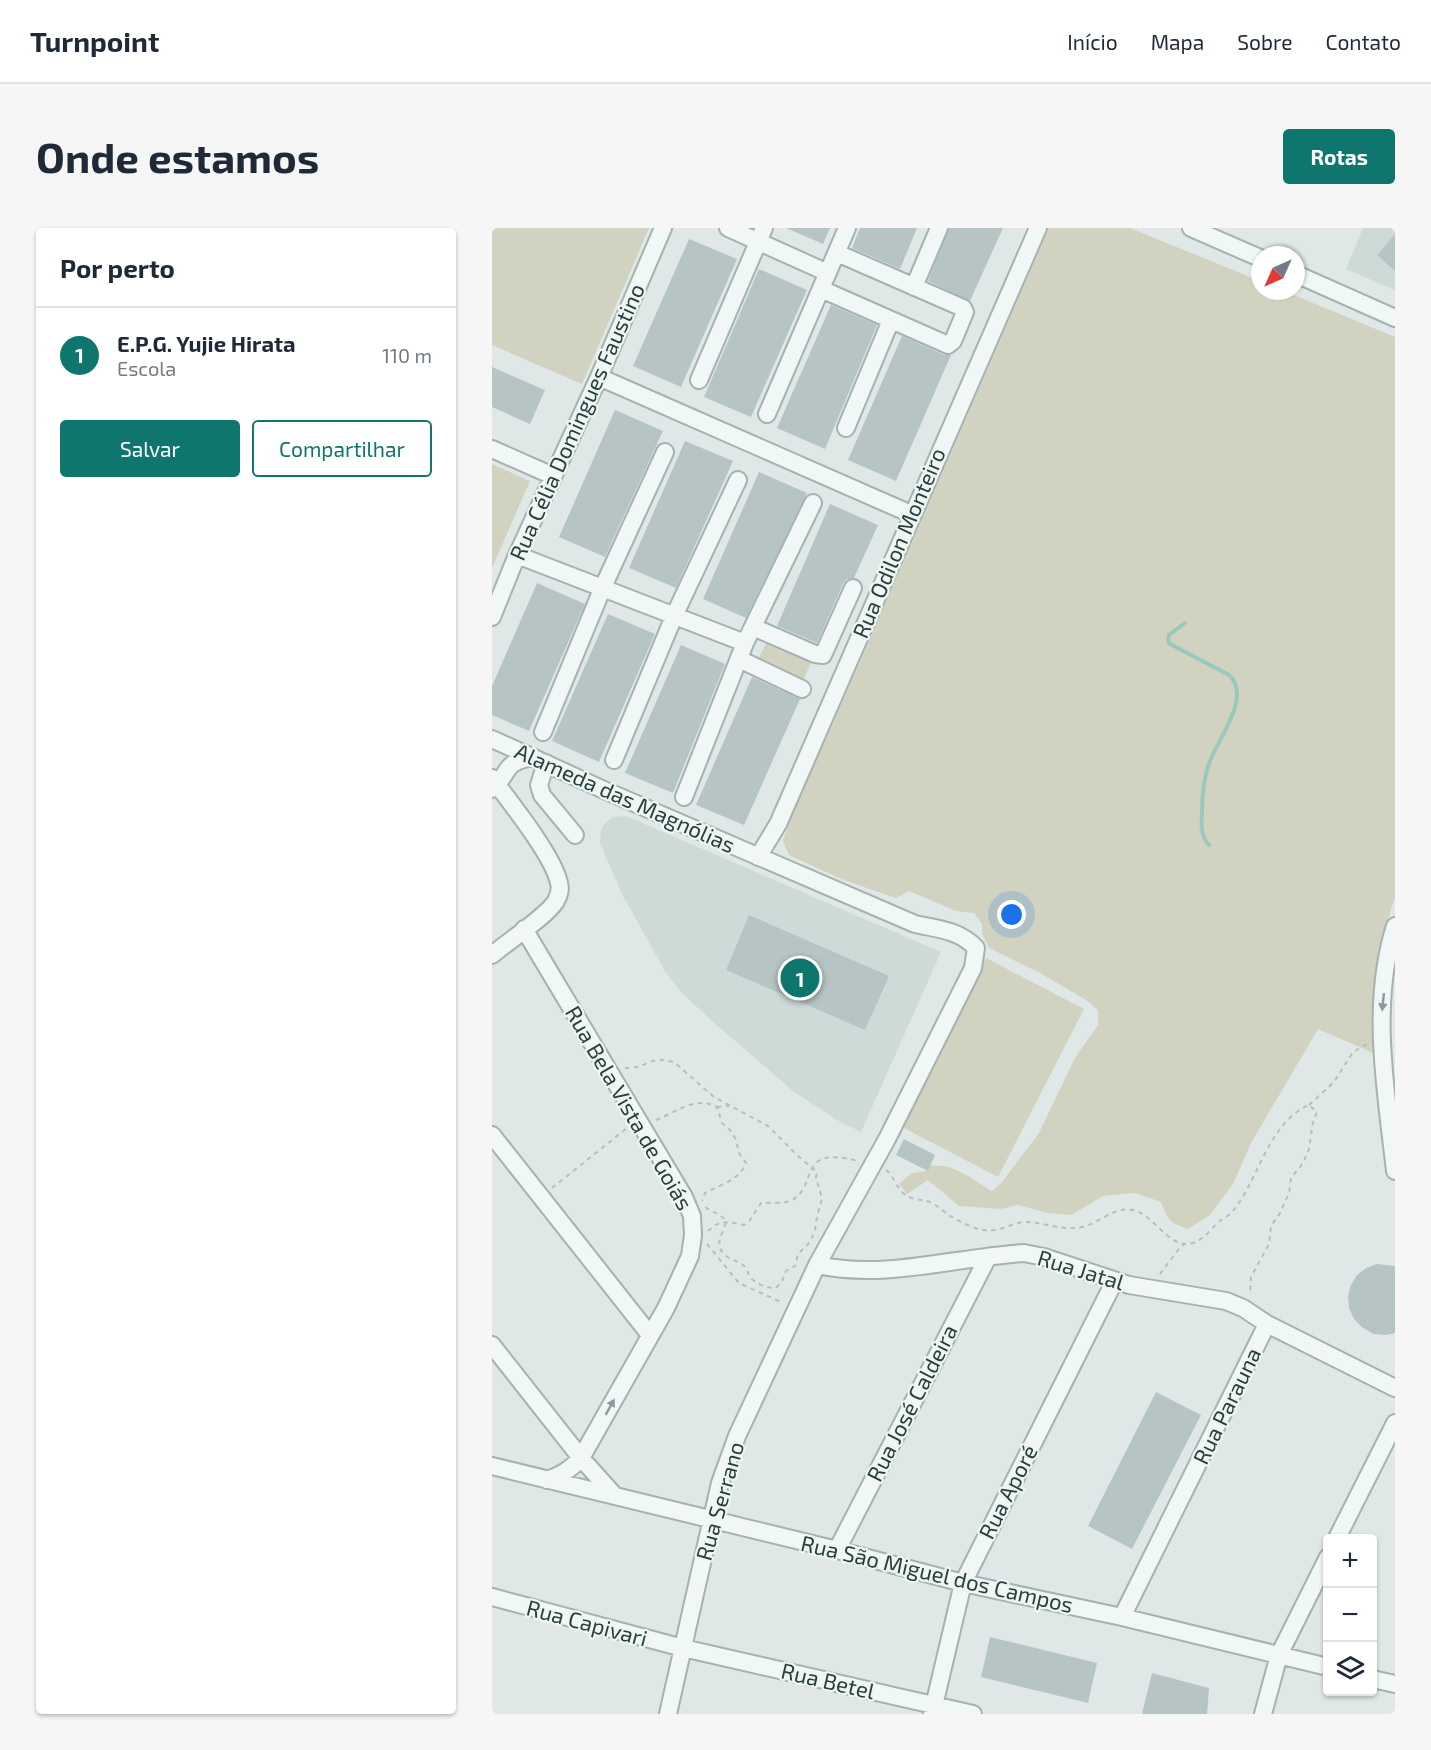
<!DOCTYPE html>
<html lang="pt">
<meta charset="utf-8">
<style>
:root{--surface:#fff;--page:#f6f6f7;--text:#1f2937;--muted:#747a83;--line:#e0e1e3;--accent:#0f766e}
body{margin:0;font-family:"Exo 2",sans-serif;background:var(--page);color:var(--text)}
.controls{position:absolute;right:18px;bottom:18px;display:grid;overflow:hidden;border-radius:6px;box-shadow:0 2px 4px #0004}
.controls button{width:54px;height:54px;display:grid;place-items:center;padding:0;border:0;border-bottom:2px solid var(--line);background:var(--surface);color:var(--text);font:30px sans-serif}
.compass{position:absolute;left:759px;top:18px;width:54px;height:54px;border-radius:50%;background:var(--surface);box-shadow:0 2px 4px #0004;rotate:225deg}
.you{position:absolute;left:520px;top:687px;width:21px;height:21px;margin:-15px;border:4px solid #fff;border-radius:50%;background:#1a73e8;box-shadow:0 0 0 9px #1a73e833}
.badge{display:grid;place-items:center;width:39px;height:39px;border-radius:50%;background:var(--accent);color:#fff;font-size:20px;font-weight:700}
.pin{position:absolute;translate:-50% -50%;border:3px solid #fff;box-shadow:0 2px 6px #0006}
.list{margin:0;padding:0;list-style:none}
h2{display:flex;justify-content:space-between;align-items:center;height:78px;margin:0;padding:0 24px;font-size:26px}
h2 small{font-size:20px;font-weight:400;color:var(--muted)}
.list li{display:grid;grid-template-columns:39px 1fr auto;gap:18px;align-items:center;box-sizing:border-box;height:96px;padding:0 24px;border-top:2px solid var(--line)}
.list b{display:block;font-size:22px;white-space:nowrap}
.list p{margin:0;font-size:20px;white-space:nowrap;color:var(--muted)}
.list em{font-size:20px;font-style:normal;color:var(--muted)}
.actions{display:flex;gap:12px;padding:18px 24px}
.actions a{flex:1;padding:14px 0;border:2px solid var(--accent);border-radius:6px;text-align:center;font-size:21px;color:var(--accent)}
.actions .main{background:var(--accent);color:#fff}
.icon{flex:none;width:33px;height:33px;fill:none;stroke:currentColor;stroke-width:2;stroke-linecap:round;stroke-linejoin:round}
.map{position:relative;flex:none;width:903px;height:1486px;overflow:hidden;border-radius:6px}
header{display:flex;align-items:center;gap:36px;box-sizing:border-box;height:84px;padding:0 30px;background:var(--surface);border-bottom:2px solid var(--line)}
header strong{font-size:28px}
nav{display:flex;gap:33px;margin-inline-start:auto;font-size:21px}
.intro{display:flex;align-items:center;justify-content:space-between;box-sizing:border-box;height:144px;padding:0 36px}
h1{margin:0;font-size:42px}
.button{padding:15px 27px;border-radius:6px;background:var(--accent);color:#fff;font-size:21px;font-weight:700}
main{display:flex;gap:36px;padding:0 36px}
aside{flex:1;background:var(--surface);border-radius:6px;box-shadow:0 2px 4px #0004}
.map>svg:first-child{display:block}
</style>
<header>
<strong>Turnpoint</strong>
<nav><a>Início</a><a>Mapa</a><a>Sobre</a><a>Contato</a></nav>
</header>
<div class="intro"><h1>Onde estamos</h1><a class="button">Rotas</a></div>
<main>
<aside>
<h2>Por perto<small></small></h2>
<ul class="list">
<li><span class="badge">1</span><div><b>E.P.G. Yujie Hirata</b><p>Escola</p></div><em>110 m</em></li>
</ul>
<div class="actions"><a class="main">Salvar</a><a>Compartilhar</a></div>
</aside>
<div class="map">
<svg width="903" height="1486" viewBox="0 0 903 1486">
<rect width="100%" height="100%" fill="#dfe8e7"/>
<path fill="#cddad8" d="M871 0H903V62L854 41Z
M134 588 449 724 369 904 345 892 301 863 219 792 190 765 174 745 129 664 108 615 109 602 113 595 121 589Z"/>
<path fill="#d2d2c0" d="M0 0H157L90 156 0 117Z
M557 0H638L768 53V63H792L903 109V670C884 720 886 774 886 827L826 801 759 915 741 956 718 987 696 1001C677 995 676 992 669 974L643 965 611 968 579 987 556 985 526 977 509 981 467 978 436 952 415 966 407 956 420 945 435 943 438 938C461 934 481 952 500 963L510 954 547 905 583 830 606 797V782L594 772 548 745 497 720 490 705V696L482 685 464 683 417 663 404 670 349 651 297 627 291 613 301 582 340 498Z
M0 236 38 253 0 340Z
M276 411 320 432 310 455 265 434Z
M494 730 592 781 506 949 408 898Z"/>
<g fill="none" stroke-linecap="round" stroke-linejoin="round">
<path stroke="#99c9bd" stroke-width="4" d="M693 395 677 407 676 413 678 416 737 447C761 469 724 513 717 536 711 552 710 570 710 587 709 598 709 608 717 617"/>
</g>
<path fill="#b6c5c3" d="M294 0H338L331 16Z
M368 0H425L408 41 360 20Z
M457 0H511L478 73 436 53Z
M903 6V43L885 27Z
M197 11 245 31 189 159 141 138Z
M267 41 315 62 259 189 212 169Z
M339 77 385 97 333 221 285 200Z
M410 108 452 127H459L404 253 356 232Z
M0 139 53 162 38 196 0 179Z
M123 182 171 203 113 329 67 309Z
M193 213 241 233 184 360 137 340Z
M267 244 315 265 254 390 211 371Z
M338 276 386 297 362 350 355 351 351 356 325 415 285 398Z
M45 355 93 376 37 503 0 487V458Z
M116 386 163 406 107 534 60 513Z
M189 417 233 436 181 565 133 545Z
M260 449 308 471 252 597 204 577Z
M257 687 397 748 373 802 234 742Z
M412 911 443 927 436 943 404 927Z
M885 1036 903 1038V1105L894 1107 882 1106 871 1100 862 1091 857 1080 856 1068 859 1057 865 1047 874 1040Z
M664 1164 709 1187 640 1321 596 1298Z
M498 1409 605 1435 596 1475 489 1449Z
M660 1445 717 1460 715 1486H650Z"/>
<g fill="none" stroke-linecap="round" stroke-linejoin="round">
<defs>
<path id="minor" d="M236 0 336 45
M699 0 768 30
M804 46 903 90
M422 59 447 0
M329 61 456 117 461 113 473 84 471 80 345 25
M107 149 419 286
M207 152 272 0
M275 186 355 0
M354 200 399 92
M0 221 61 248
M25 327 253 415
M0 389 25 327 107 149 171 0
M261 399 323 426 331 427 361 360
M247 431 310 461
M51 504 111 359 173 224
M0 511 112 562 423 696C446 701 467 702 484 720L481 740 395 911 325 1037 245 1208 228 1255 176 1486
M122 532 183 386 246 252
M54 535 47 557 50 567 83 607
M0 550C18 574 62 629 67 655 69 662 67 667 64 673 55 688 15 714 0 727
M0 561C19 546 9 534 41 529
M192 569 253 415 321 275
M266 629 286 596 546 0
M903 698C878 777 894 863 903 943
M32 701 192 969 200 988 201 1007 198 1028 174 1080 89 1230C79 1241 70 1247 55 1252
M0 907 158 1107
M325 1037C395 1052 463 1029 532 1025L552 1029 637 1057 734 1073 751 1080 775 1096
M0 1117 89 1230 123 1268
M0 1238 345 1322 471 1355 630 1389 836 1439
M845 1310 903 1195
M345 1322 496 1029
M0 1369 191 1420 481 1486
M630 1389 775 1096 903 1160
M880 1451 903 1456
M440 1486 471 1355 622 1054
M771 1486 787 1427 836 1329"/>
</defs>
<use href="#minor" stroke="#a4b2b0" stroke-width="20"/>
<path stroke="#b5bfbe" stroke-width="2" stroke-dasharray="4.5 4.5" stroke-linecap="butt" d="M133 840 147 839 160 833 172 832 182 834 222 869 276 898 306 928 325 944 324 950 330 970 329 975 325 988 323 1002 318 1014 306 1026 303 1038 294 1043 290 1053 284 1060C274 1060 264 1056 258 1049 256 1046 256 1043 254 1040 247 1031 233 1033 228 1020 225 1011 233 1002 234 993 228 985 220 985 212 978
M817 877 842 854 861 824 875 816
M225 879 237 878
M164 892C183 885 204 867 225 879L230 895 240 904 244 912 247 925 254 935C248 952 228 957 213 965L210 973
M394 942C403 949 404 961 414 967 420 972 428 971 435 973 444 976 451 983 458 988 467 993 482 1001 492 1002 508 1005 522 993 536 994 554 995 572 1003 590 999 608 995 622 978 641 982 665 987 681 1032 710 1010 716 1006 721 999 727 994 731 990 737 988 741 983 767 951 776 895 817 877L825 884 821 894 817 921 811 935 799 950 797 965 788 985 779 998 777 1016 759 1049 758 1067
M60 960 135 900
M216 1003C228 991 237 994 252 997L258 992 269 975C277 974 290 976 298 973 328 960 302 916 366 933
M215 1016 247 1055 291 1075
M668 1046 686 1022 692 1016"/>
<use href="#minor" stroke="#f1f6f6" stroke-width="16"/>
</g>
<defs><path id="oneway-solid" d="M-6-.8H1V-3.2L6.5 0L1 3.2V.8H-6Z" transform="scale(1.5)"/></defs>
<g fill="#8c9a99">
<use href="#oneway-solid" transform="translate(891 774) rotate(96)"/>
<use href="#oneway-solid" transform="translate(118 1179) rotate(-61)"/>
</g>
<g text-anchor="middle" stroke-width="4.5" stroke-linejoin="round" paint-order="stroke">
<g font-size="22" fill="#283f3c" stroke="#eef6f4">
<text transform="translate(85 194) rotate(-66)" y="8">Rua Célia Domingues Faustino</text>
<text transform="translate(407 315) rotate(-67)" y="8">Rua Odilon Monteiro</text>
<text transform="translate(133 570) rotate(24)" y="8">Alameda das Magnólias</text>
<text transform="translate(137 880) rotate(60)" y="8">Rua Bela Vista de Goiás</text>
<text transform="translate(589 1042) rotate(17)" y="8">Rua Jatal</text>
<text transform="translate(420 1175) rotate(-63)" y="8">Rua José Caldeira</text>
<text transform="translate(735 1178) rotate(-64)" y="8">Rua Parauna</text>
<text transform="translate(516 1264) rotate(-63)" y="8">Rua Aporé</text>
<text transform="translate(228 1273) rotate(-74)" y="8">Rua Serrano</text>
<text transform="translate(445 1346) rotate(13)" y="8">Rua São Miguel dos Campos</text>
<text transform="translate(95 1395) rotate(15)" y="8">Rua Capivari</text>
<text transform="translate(336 1453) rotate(13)" y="8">Rua Betel</text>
</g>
</g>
</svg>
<div class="controls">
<button>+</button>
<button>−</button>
<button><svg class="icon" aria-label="layers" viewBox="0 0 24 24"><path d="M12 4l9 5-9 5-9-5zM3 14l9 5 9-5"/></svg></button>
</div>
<svg class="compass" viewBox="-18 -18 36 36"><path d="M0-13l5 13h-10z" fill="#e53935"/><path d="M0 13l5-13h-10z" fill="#747a83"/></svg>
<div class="you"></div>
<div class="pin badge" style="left:308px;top:750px">1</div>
</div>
</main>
